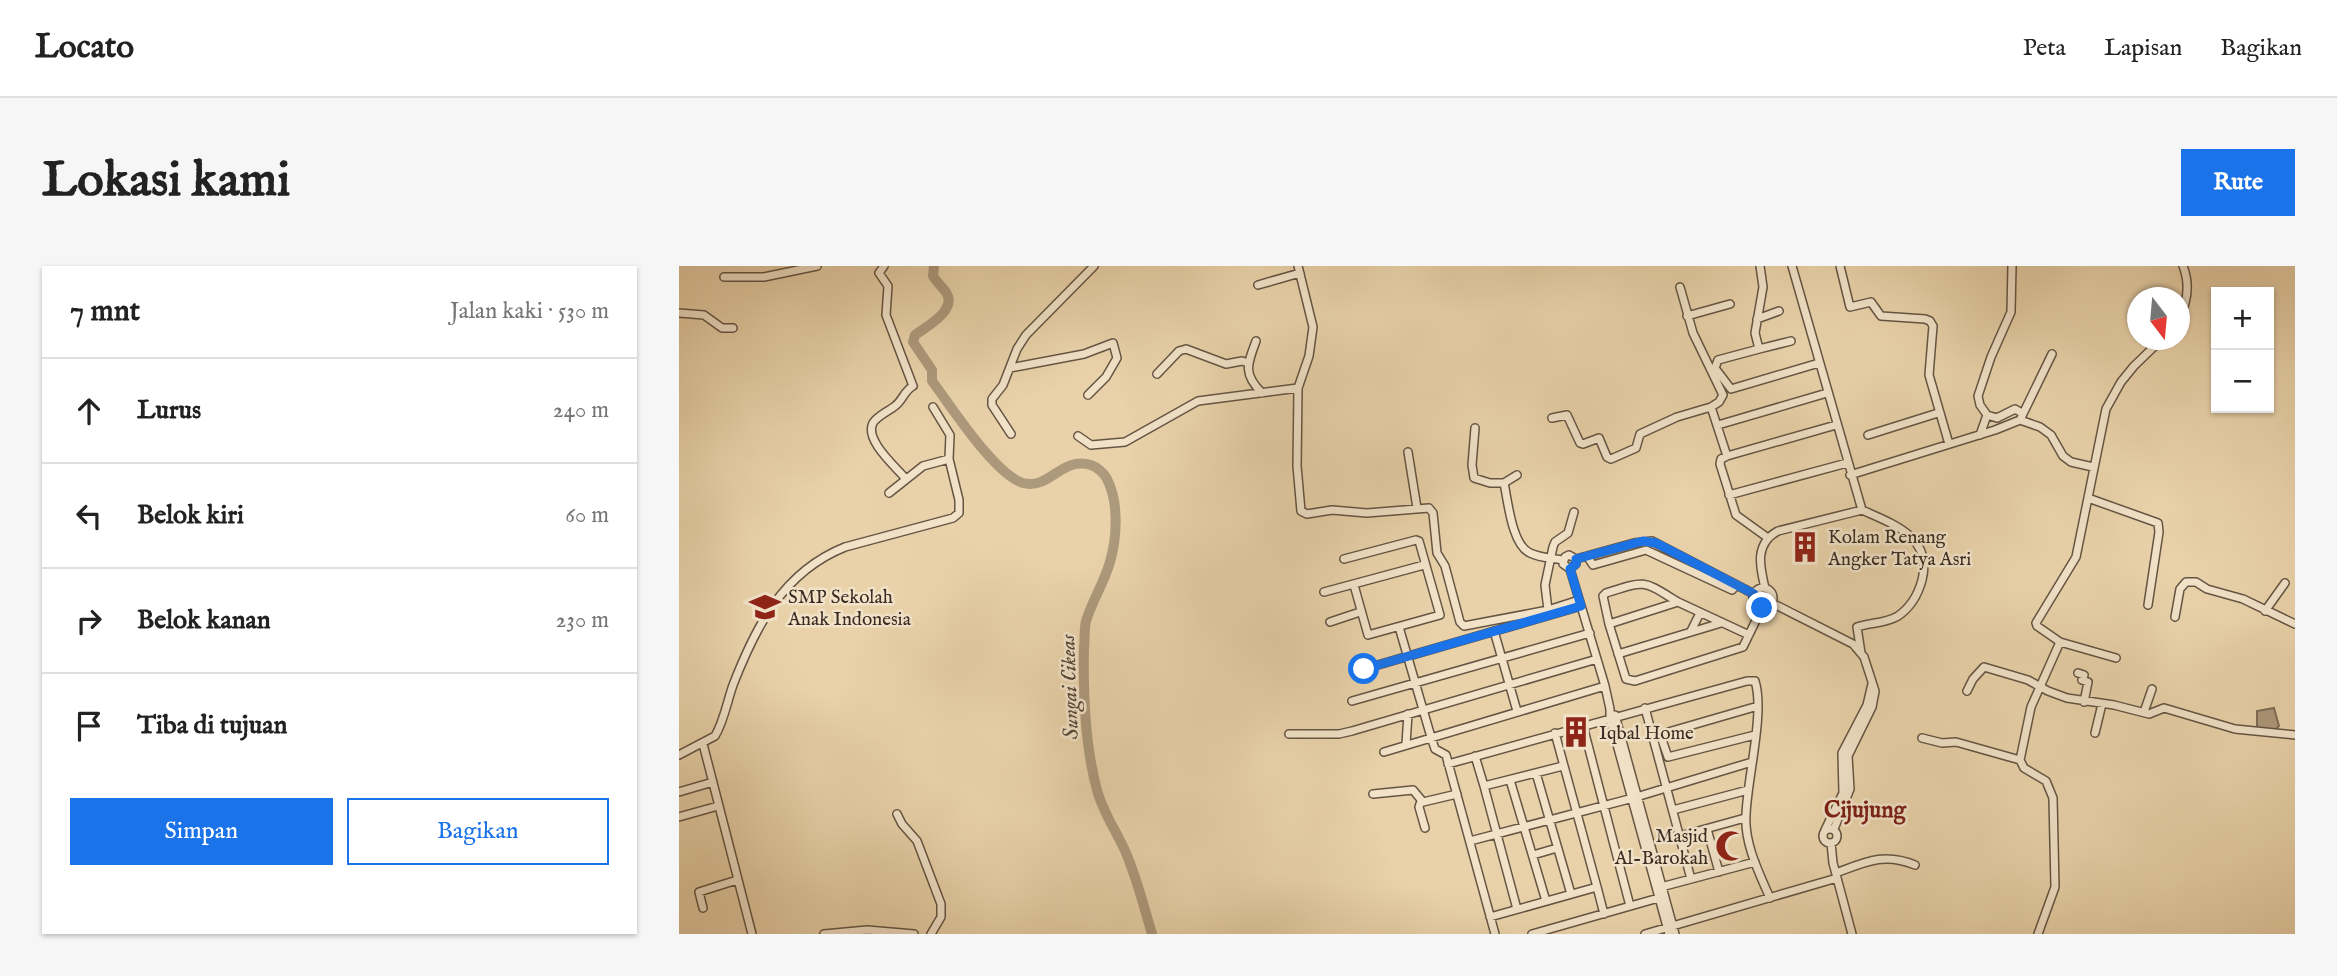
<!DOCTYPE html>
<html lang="id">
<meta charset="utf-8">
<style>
:root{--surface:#fff;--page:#f6f6f6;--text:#222;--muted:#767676;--line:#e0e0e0;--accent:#1a73e8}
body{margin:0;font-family:"IM FELL English",serif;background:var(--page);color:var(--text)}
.controls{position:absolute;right:21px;top:21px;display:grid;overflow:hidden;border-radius:0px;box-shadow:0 2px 5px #0004}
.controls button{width:63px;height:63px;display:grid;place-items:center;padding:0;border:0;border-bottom:2px solid var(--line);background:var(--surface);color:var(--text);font:35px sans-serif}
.compass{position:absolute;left:1448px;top:21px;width:63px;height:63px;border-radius:50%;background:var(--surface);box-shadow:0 2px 5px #0004;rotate:164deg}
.stop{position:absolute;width:21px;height:21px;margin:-16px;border:5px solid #1a73e8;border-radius:50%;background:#fff}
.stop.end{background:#1a73e8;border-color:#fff;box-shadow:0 2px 7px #0008}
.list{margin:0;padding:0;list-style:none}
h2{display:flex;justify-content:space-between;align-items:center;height:91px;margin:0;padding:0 28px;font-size:30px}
h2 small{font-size:23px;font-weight:400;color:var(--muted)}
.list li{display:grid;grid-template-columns:46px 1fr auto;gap:21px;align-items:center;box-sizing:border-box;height:105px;padding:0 28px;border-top:2px solid var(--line)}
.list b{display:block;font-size:26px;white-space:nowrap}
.list em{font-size:23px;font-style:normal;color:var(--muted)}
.actions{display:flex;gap:14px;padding:21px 28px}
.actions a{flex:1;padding:16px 0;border:2px solid var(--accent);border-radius:0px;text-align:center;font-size:24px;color:var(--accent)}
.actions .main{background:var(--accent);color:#fff}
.icon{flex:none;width:38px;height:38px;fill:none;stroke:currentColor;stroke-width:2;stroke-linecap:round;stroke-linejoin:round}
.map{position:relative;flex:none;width:1616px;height:668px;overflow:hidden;border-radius:0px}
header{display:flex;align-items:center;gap:42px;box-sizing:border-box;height:98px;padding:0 35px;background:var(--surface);border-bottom:2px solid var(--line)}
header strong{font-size:33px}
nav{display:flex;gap:38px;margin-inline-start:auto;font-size:24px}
.intro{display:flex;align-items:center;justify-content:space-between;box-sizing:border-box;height:168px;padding:0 42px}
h1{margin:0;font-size:49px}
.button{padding:18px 32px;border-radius:0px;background:var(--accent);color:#fff;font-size:24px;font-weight:700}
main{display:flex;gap:42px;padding:0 42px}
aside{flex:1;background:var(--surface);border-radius:0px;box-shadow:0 2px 5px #0004}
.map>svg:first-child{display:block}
</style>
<header>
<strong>Locato</strong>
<nav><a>Peta</a><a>Lapisan</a><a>Bagikan</a></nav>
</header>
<div class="intro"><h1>Lokasi kami</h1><a class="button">Rute</a></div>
<main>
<aside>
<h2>7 mnt<small>Jalan kaki · 530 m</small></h2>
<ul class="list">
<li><svg class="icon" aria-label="ahead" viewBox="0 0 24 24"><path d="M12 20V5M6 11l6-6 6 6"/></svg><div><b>Lurus</b></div><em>240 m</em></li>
<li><svg class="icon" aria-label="left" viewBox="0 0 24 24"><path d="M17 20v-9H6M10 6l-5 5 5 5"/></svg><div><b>Belok kiri</b></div><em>60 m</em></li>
<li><svg class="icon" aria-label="right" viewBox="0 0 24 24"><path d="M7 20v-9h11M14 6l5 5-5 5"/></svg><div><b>Belok kanan</b></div><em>230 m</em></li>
<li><svg class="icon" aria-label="arrive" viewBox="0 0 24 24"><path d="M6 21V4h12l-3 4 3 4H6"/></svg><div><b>Tiba di tujuan</b></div></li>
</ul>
<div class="actions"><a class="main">Simpan</a><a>Bagikan</a></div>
</aside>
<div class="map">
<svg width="1616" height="668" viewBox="0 0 1616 668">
<rect width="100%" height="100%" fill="#e9d2aa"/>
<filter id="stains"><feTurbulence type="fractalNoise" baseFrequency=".00286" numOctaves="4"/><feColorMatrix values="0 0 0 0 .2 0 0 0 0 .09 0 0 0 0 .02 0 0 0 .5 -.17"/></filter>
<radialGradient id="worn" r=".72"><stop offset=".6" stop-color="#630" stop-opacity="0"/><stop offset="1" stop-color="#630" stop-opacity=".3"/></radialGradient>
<path fill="#ad997c" stroke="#7f6d58" stroke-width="2" d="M1595 442 1600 460 1596 464 1578 462V445Z"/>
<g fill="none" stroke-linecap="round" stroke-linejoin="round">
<path stroke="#ad997c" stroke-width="10" d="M255 0 254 10C258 17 265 22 268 28 277 45 247 61 236 69L234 76 253 104V115C272 140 316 209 344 217 371 224 382 190 412 199 418 201 425 207 428 213 440 236 438 272 431 296 425 317 413 335 407 355 405 363 406 373 405 382 404 428 406 480 418 524 424 547 438 566 447 587 458 613 465 641 473 668"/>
<defs>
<path id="minor" d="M205 0 200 7 209 20 207 49 234 120C225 125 224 134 216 140 210 145 198 150 194 157 185 174 217 201 226 212
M619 0 634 61 630 90 619 122 618 200 622 245 628 248 653 244 688 247 750 242 754 247 758 287 766 300 781 356 785 360 869 344 900 334
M1081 0 1084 21 1076 67 1080 83 1039 94 1036 102 1052 123 1140 97
M1161 0 1171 41 1192 36 1202 50 1246 53 1251 55 1254 60 1250 109 1270 178
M45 11H85L138 0
M579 19 621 7
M1001 21 1014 67 1044 129 1040 136 1032 141 1048 190 1042 193 1041 198 1057 249 1089 272
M0 47 25 49 43 62H54
M1008 50 1051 38
M1500 52C1509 35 1511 18 1504 0
M1078 53 1100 45
M577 75C568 99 564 108 583 127
M1080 83 1112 75
M331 102 405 88 434 77 438 92 427 111 409 129
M478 108 500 85 507 83 547 98 563 95 569 97
M1308 149 1301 139 1299 130 1312 91 1332 46 1333 0
M873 152 888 149 901 177 904 178 920 172 928 191 932 193 957 182 961 168 998 151 1032 141
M1341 154 1361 161 1372 169 1384 190 1392 196 1414 201
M1039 159 1148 127
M796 162 793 199 795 212 811 217H825C829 236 833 279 851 287 861 292 873 292 884 294
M332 168 313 139V133L324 119 338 83 347 69 415 0
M1189 169 1259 147
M1301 169 1308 149 1318 152 1336 143 1343 147
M399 170 412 179 446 176 519 135 619 122
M729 186 738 242
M1048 190 1157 159
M1171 209 1316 164 1341 154 1373 88
M825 217 838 209
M210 227 244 200 270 193
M1050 229 1168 197
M1409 232 1479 257 1480 266 1469 339
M908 290 914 299 967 284 1053 324 1058 319
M665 293 737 274 740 275 761 349 689 369 675 319
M897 293 955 277 973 275 1075 328
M891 303 897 298V293L890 289 886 291 884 298 891 303 926 420 931 443V453L990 668
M1074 332a10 10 0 1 1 20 0a10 10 0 1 1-20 0Z
M1086 322C1081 301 1075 278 1099 265L1183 244 1113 0
M645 326 745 299
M999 336C963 314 968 314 927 327L924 330 930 358 947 413 956 415 1064 381 1083 342
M1093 337 1174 378 1185 391 1196 425 1193 441 1169 490 1171 523 1155 563
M869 344 866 319 874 281 876 276 889 267 895 246
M1586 345 1606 317
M1496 351 1501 323 1507 316H1517L1528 323 1564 333 1616 358
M651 356 681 346
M930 358 999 336 1070 369
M720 361 752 471 756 483 767 489 816 668
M815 365 838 445
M1012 365 1021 347
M1381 376 1437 392
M1182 387 1178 361C1192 356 1206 358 1219 350 1232 341 1239 329 1243 314 1254 271 1214 258 1183 244
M939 388 1042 357
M685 403 902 340
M1399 407 1405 409 1403 414 1409 416 1405 436
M1288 425 1294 413 1305 401 1349 414 1369 425 1388 432 1435 439 1470 448 1485 442 1556 463 1616 469
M673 435 911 367
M966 442 1012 613
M1465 446 1473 423
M936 449 996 668
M904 460 951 640
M1416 467 1423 438
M610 468H660L673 465 918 393
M981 468 989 491 1076 469
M979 469 1079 440
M1243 472 1263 477 1277 476 1341 494
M24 478 73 668
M727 478 729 448
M705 486 926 420
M0 489 36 470C45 455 48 436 54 419 77 360 104 306 166 281L274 252 280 247V234L270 193 271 169 254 141
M796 490 805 520
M769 498 1068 415H1076C1086 447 1068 513 1067 549 1065 577 1080 607 1091 632
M857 507 892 628
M831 514 867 635
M0 526 34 516
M694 528 734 524 744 536 778 528
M742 535 740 541 746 562
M994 544 1069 524
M218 548 223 558 238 575 262 638V651L252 668
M0 551 39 540
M1144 570a7 7 0 1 1 14 0a7 7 0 1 1-14 0Z
M1028 563 1040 606
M1146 564 1164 527 1163 487 1188 439 1193 418
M1001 570 1066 552
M791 575 954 532 1073 496
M1152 577 1154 597 1173 668
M854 589 878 582
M1157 607C1186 596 1205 586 1236 599
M918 621 925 648
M982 621 1076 596
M24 642 20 626 58 614
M838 643 805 520 884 500
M811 651 918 621 876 467
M145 668 188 664 235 668
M853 668 983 631
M966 668 1158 612
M1359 668 1376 621 1374 532 1367 515 1345 502 1341 494 1352 441 1381 376 1358 360 1357 357 1397 291 1427 143 1442 116 1455 100 1482 74"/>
</defs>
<use href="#minor" stroke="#655544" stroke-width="10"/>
<use href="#minor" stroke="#f1e2c8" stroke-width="7"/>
</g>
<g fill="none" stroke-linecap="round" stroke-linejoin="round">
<path stroke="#1a73e8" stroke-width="9" d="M685 403 902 340 891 303 897 298V293L964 275 977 277 1075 328 1074 335 1083 342"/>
</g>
<defs>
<symbol id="building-bare" viewBox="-9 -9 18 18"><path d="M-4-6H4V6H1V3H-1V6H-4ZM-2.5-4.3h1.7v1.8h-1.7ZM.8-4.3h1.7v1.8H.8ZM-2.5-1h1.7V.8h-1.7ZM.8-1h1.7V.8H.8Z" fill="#8f2418" stroke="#f1e2c8" stroke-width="2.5" paint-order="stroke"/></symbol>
<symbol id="school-bare" viewBox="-9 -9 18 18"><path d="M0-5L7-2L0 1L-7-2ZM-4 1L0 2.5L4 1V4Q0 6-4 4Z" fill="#8f2418" stroke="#f1e2c8" stroke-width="2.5" paint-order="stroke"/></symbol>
<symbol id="mosque-bare" viewBox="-9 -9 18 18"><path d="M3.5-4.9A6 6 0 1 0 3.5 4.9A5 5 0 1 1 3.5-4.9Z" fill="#8f2418" stroke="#f1e2c8" stroke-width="2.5" paint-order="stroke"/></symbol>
</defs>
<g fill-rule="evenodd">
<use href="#building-bare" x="1104" y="259" width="44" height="44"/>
<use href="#school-bare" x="64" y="319" width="44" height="44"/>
<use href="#building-bare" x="875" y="444" width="44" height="44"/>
<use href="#mosque-bare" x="1030" y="558" width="44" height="44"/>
</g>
<g text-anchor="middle" stroke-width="5" stroke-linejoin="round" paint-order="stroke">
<g font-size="19" fill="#392b22" stroke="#f1e2c8" text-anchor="start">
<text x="1149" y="277">Kolam Renang<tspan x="1149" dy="22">Angker Tatya Asri</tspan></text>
<text x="109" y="337">SMP Sekolah<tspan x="109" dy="22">Anak Indonesia</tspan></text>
<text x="920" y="473">Iqbal Home</text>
<text x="1029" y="576" text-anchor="end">Masjid<tspan x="1029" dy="22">Al-Barokah</tspan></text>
</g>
<g font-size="21" font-style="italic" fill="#564638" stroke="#f1e2c8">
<text transform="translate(390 421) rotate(-92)" y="7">Sungai Cikeas</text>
</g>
<g font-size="23" font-weight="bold" fill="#7a1f14" stroke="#f1e2c8">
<text x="1186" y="551">Cijujung</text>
</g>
</g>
<rect width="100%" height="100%" filter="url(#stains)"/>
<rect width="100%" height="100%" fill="url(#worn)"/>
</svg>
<div class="controls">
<button>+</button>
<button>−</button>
</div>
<svg class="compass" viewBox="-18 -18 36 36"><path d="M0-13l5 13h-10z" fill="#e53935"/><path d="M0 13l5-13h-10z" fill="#767676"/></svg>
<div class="stop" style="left:685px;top:403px"></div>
<div class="stop end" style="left:1083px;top:342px"></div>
</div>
</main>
